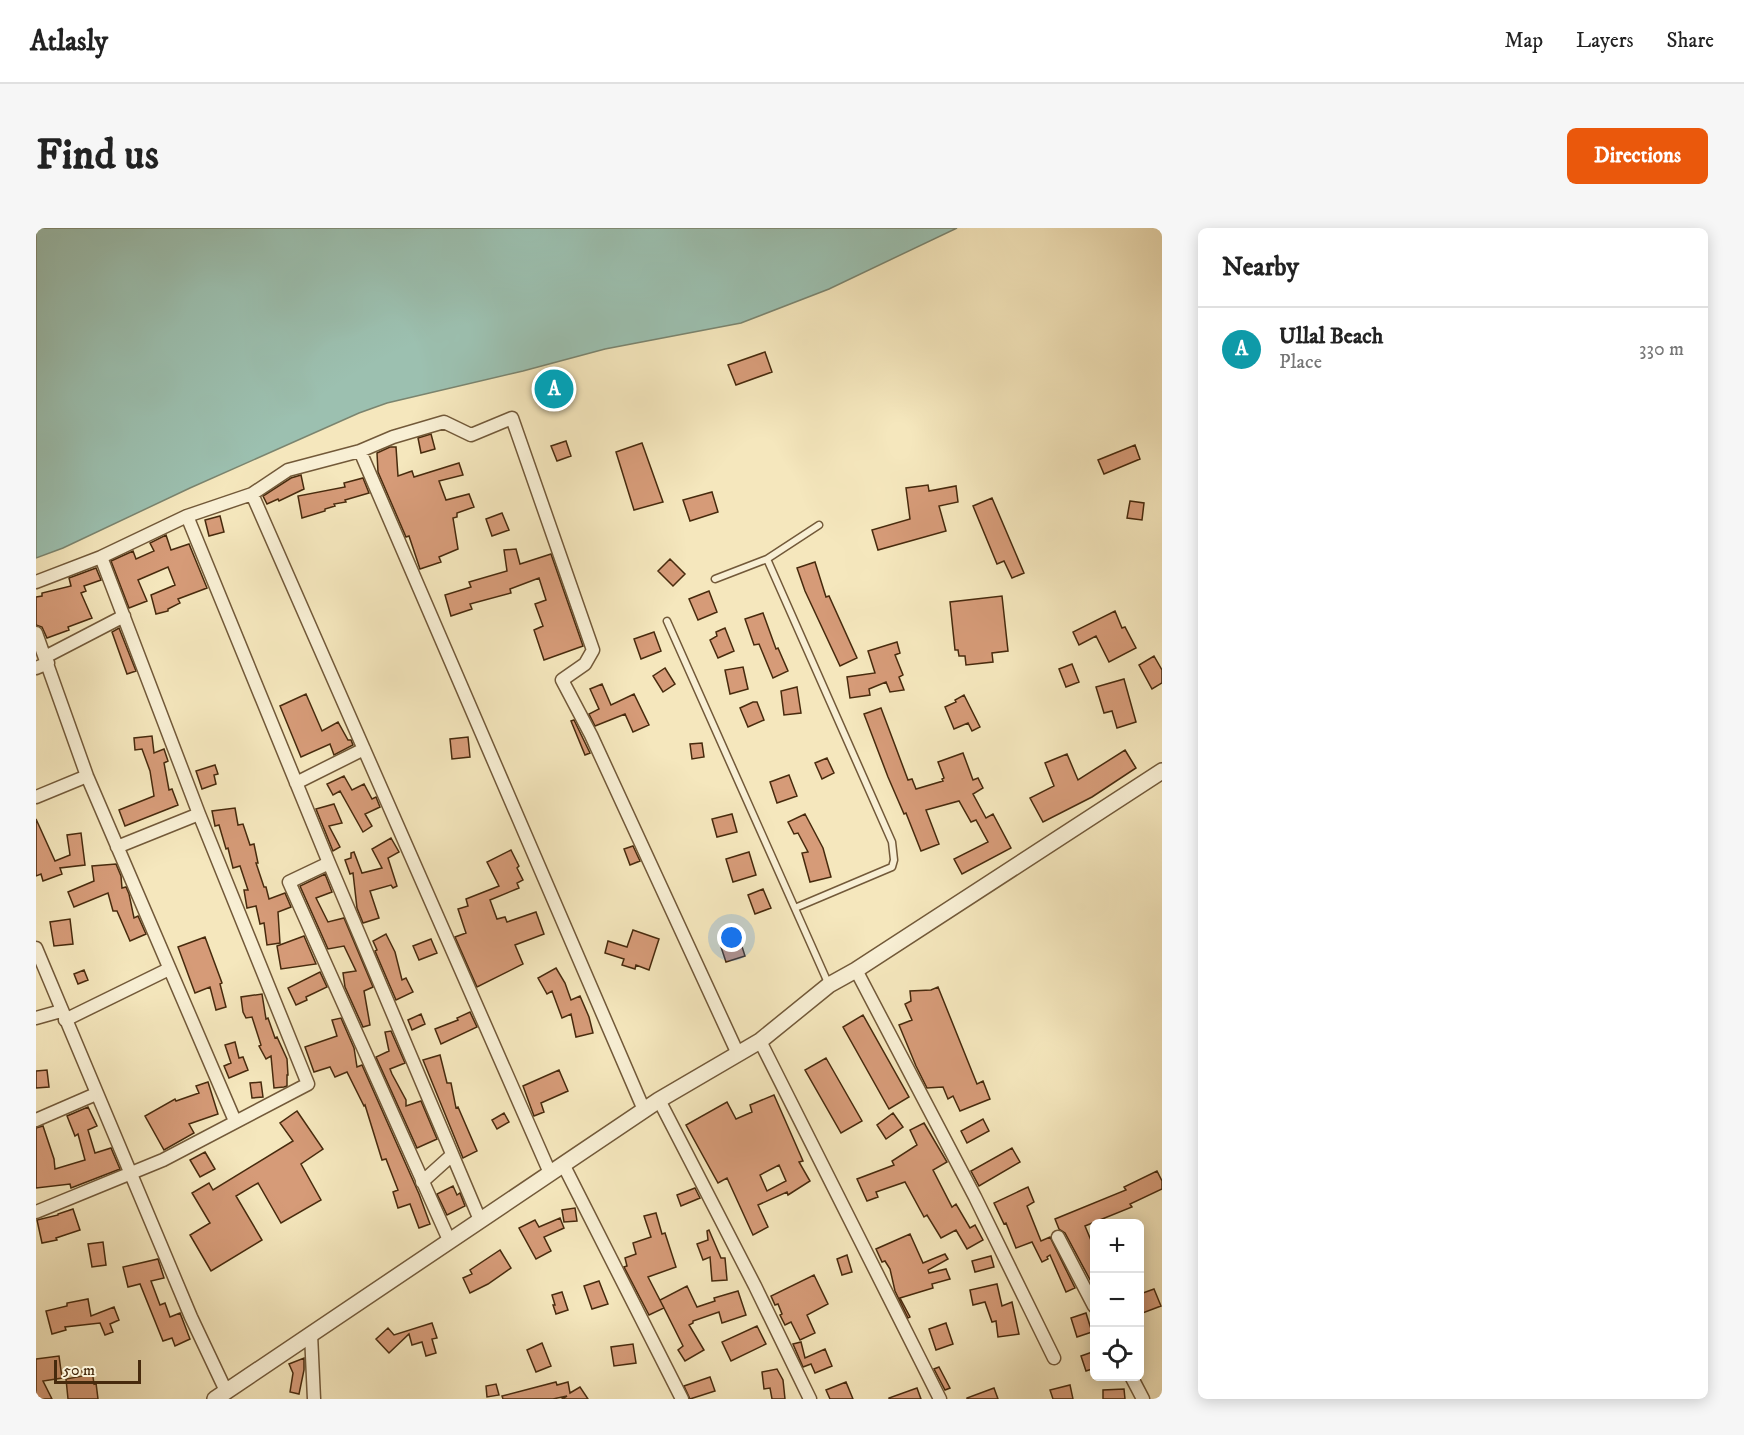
<!DOCTYPE html>
<meta charset="utf-8">
<style>
:root{--surface:#fff;--page:#f6f6f6;--text:#222;--muted:#767676;--line:#e0e0e0;--accent:#ea580c}
body{margin:0;font-family:"IM FELL DW Pica",serif;background:var(--page);color:var(--text)}
.controls{position:absolute;right:18px;bottom:18px;display:grid;overflow:hidden;border-radius:9px;box-shadow:0 3px 15px #0003}
.controls button{width:54px;height:54px;display:grid;place-items:center;padding:0;border:0;border-bottom:2px solid var(--line);background:var(--surface);color:var(--text);font:30px sans-serif}
.scale{position:absolute;left:18px;bottom:15px;width:87px;box-sizing:border-box;padding-left:6px;border:3px solid #472a0d;border-top:0;font-size:16px;line-height:21px;white-space:nowrap;color:#472a0d;-webkit-text-stroke:4px #f8efd4;paint-order:stroke}
.you{position:absolute;left:696px;top:710px;width:21px;height:21px;margin:-15px;border:4px solid #fff;border-radius:50%;background:#1a73e8;box-shadow:0 0 0 9px #1a73e833}
.badge{display:grid;place-items:center;width:39px;height:39px;border-radius:50%;background:var(--accent);color:#fff;font-size:20px;font-weight:700}
.pin{position:absolute;translate:-50% -50%;border:3px solid #fff;box-shadow:0 2px 6px #0006}
.list{margin:0;padding:0;list-style:none}
h2{display:flex;justify-content:space-between;align-items:center;height:78px;margin:0;padding:0 24px;font-size:26px}
h2 small{font-size:20px;font-weight:400;color:var(--muted)}
.list li{display:grid;grid-template-columns:39px 1fr auto;gap:18px;align-items:center;box-sizing:border-box;height:84px;padding:0 24px;border-top:2px solid var(--line)}
.list b{display:block;font-size:22px;white-space:nowrap}
.list p{margin:0;font-size:20px;white-space:nowrap;color:var(--muted)}
.list em{font-size:20px;font-style:normal;color:var(--muted)}
.icon{flex:none;width:33px;height:33px;fill:none;stroke:currentColor;stroke-width:2;stroke-linecap:round;stroke-linejoin:round}
.map{position:relative;flex:none;width:1126px;height:1171px;overflow:hidden;border-radius:9px}
header{display:flex;align-items:center;gap:36px;box-sizing:border-box;height:84px;padding:0 30px;background:var(--surface);border-bottom:2px solid var(--line)}
header strong{font-size:28px}
nav{display:flex;gap:33px;margin-inline-start:auto;font-size:21px}
.intro{display:flex;align-items:center;justify-content:space-between;box-sizing:border-box;height:144px;padding:0 36px}
h1{margin:0;font-size:42px}
.button{padding:15px 27px;border-radius:9px;background:var(--accent);color:#fff;font-size:21px;font-weight:700}
main{display:flex;gap:36px;padding:0 36px}
aside{flex:1;background:var(--surface);border-radius:9px;box-shadow:0 3px 15px #0003}
.map>svg:first-child{display:block}
</style>
<header>
<strong>Atlasly</strong>
<nav><a>Map</a><a>Layers</a><a>Share</a></nav>
</header>
<div class="intro"><h1>Find us</h1><a class="button">Directions</a></div>
<main>
<div class="map">
<svg width="1126" height="1171" viewBox="0 0 1126 1171">
<rect width="100%" height="100%" fill="#f5e7bd"/>
<filter id="stains"><feTurbulence type="fractalNoise" baseFrequency=".00333" numOctaves="4"/><feColorMatrix values="0 0 0 0 .2 0 0 0 0 .09 0 0 0 0 .02 0 0 0 .5 -.17"/></filter>
<radialGradient id="worn" r=".72"><stop offset=".6" stop-color="#630" stop-opacity="0"/><stop offset="1" stop-color="#630" stop-opacity=".3"/></radialGradient>
<path fill="#9cc0b0" stroke="#7a846f" stroke-width="1.5" d="M0 0H921L793 61 705 95 569 121 487 143 351 175 323 185 154 260 27 320 0 330Z"/>
<path fill="#d69b78" stroke="#472a0d" stroke-width="1.5" fill-rule="evenodd" d="M729 124 736 144 700 157 692 137Z
M395 206 399 221 385 225 382 210Z
M530 213 535 228 521 233 515 218Z
M606 215 627 274 598 282 580 224Z
M1099 217 1104 231 1068 246 1062 232Z
M354 219H360L362 248 376 243 378 249 423 235 427 247 403 253 410 272 433 266 438 279 421 285V289L417 290 422 321 403 329 405 334 384 341 373 308 370 309 342 244 341 225Z
M265 247 268 261 243 273 242 271 231 276 227 268 255 250Z
M327 250 333 265 309 272 310 274 298 276 299 278 289 281V283L266 290 262 268 309 259 308 255Z
M892 257 893 263 920 258 922 274 903 278 910 303 842 322 836 302 874 291 870 260Z
M676 264 682 284 654 293 647 272Z
M956 270 988 345 976 350 968 333 961 336 937 278Z
M1094 273 1108 275 1106 292 1091 290Z
M466 285 473 302 456 308 450 291Z
M184 288 188 304 173 308 169 292Z
M130 307 135 322 153 316 171 360 142 371 144 375 132 381V383L120 386 115 367 139 357 132 339 102 352 111 373 93 380 75 333 97 323 100 331 118 323 114 315Z
M480 321 484 336 515 326 547 418 508 432 498 402 507 398 499 376 510 372 503 350 474 361 475 365 434 376 436 381 415 388 409 367 435 359 433 354 471 343 468 322Z
M634 331 649 346 637 358 622 343Z
M779 334 790 369 793 368 821 430 804 438 769 363 761 340Z
M60 340 65 352 48 358 50 363 45 365 56 390 32 399 33 402 11 410 6 399 0 397V369L6 368V365L35 358 33 350Z
M673 363 681 384 662 392 653 371Z
M966 368 972 423 956 425 957 434 930 437 929 428H923L922 422H919L914 374Z
M1079 383 1086 400 1089 399 1100 420 1073 434 1060 408 1043 417 1037 404Z
M727 385 740 421 742 420 752 443 737 450 723 416 718 417 709 391Z
M83 400 100 443 91 446 76 404Z
M689 400 698 423 682 430 674 412 681 408 680 404Z
M618 404 625 423 605 431 598 411Z
M861 414 864 425 859 427 867 447 863 449 868 462 854 464 850 454 833 461 834 467 814 470 811 449 839 445 832 423Z
M1118 428 1126 442V455L1116 461 1103 437Z
M1036 436 1043 454 1030 459 1023 441Z
M707 439 712 461 694 466 689 442Z
M629 440 639 456 627 464 617 448Z
M1088 451 1100 494 1081 500 1076 483 1068 485 1060 459Z
M566 456 575 477 598 466 613 497 597 504 589 486 559 498 553 486 563 481 554 461Z
M761 459 765 485 748 487 745 463Z
M270 466 286 503 302 494 312 512H315L317 517 298 527 294 516 265 529 244 478Z
M928 467 944 499 936 503 932 495 918 501 909 479 920 474 919 472Z
M717 474H721L728 492 712 499 704 480Z
M845 480 872 552 876 551 880 561 907 553 906 551 908 550 902 534 927 525 937 552 942 550 947 560 937 566 950 590 957 586 975 620 926 646 918 631 952 614 940 592 935 594 923 573 890 582 903 616 885 623 870 585 868 586 852 549 828 486Z
M538 492 554 525 549 527 535 493Z
M116 508 118 525 128 521 132 533 128 535 133 562 136 561 142 577 89 598 83 582 118 568 114 543 106 521 99 522 98 510Z
M432 509 434 529 416 531 414 511Z
M666 515 668 529 656 531 654 516Z
M1089 522 1100 540 1056 569 1007 594 994 570 1018 558 1009 535 1031 526 1042 552Z
M791 530 798 545 786 551 779 535Z
M179 537 182 546 178 547 180 556 166 561 160 543Z
M753 547 761 568 741 575 734 554Z
M308 548 316 562 328 556 336 571 340 569 344 579 329 586 336 598 327 604 304 563 297 567 291 556Z
M298 576 306 595 293 598 304 619 297 623 280 581Z
M199 580 202 597 207 596 214 617 218 616 222 635H220L228 659H230L233 671 249 665 255 679 242 684 244 715 231 717 228 695 224 696 220 678 211 680 208 662H212L204 638 197 640 192 620 190 621 183 597 179 598 176 583Z
M696 586 701 604 681 609 676 591Z
M769 586 787 620 795 649 774 654 766 625 772 624 762 605 758 606 752 594Z
M0 591 19 633 34 627 31 607 45 605 49 637 24 640 26 646 7 653 5 646 0 648Z
M355 610 363 624 352 630 361 658 357 660 355 657 334 663 343 690 327 695 321 680 317 645 314 646 309 632 315 630V625L318 624 326 645 346 640 336 621Z
M597 618 604 633 594 637 588 621Z
M475 622 483 638 481 640 487 652 481 655 483 660 454 672 461 691 469 689 471 694 500 684 508 706 479 717 487 736 441 759 419 709 430 705 422 681 432 678 430 671 463 658 451 634Z
M713 624 720 647 697 654 690 631Z
M80 636 85 648 86 660 90 659 93 666 98 690 102 688 110 706 94 713 81 683H77L72 665 38 679 32 664 58 653 56 638Z
M289 646 296 664 280 670 292 694 308 690 337 759 328 763 334 797 327 799 309 759 307 745 320 743 308 718 292 721 264 658Z
M727 661 735 680 719 686 712 667Z
M34 691 37 716 18 718 14 694Z
M597 702 623 711 613 742 600 737 599 741 586 737 588 731 569 725 572 713 591 719Z
M350 706 359 724 366 752 370 750 377 764 360 772 339 723 341 722 337 713Z
M702 706 709 728 690 734 683 713Z
M268 708 280 736 245 741 241 718Z
M169 709 186 755 184 756 190 779 180 782 174 759 159 765 142 719Z
M395 711 401 725 383 732 377 718Z
M520 740 529 755 535 772 544 768 553 789 557 805 540 809 535 786 526 790 516 763 511 766 502 750Z
M48 742 52 752 42 756 38 746Z
M284 744 291 759 270 769 271 772 260 777 252 760Z
M902 759 941 856 947 853 954 871 924 883 917 868 912 871 907 859 891 860 880 838 863 797 876 792 869 776 875 773 874 763 895 762Z
M226 766 230 791 232 790 239 810 241 809 251 831 252 847H251V858L248 859 238 860 235 828 230 831 223 818 225 817 216 789 210 790 207 784 205 769Z
M434 784 441 799 405 816 399 801 422 792 421 790Z
M385 786 389 796 376 802 372 792Z
M827 787 873 869 853 881 807 799Z
M305 790 318 820 321 839 326 837 383 966 394 996 383 1000 374 976 362 980 357 964 362 962 350 931 346 932 329 877 328 878 311 844 299 849 294 839 278 844 269 819 301 808 296 792Z
M355 803 369 835 354 841 356 846 370 872V878L385 873 401 911 381 920 340 829 353 823 349 804Z
M199 814 203 830 207 829 212 842 193 850 188 838 195 835 189 817Z
M404 827 411 855H415L420 880 422 879 441 923 427 930 387 832Z
M790 830 826 893 805 905 769 842Z
M11 842 13 859 0 860V843Z
M523 842 532 863 505 875 508 884 498 888 487 858Z
M172 854 182 886 153 896 158 905 128 922 109 888 139 871 140 873 163 865 160 858Z
M225 854 227 869 216 870 214 855Z
M738 867 767 933 763 934 774 953 752 967 751 964 722 977 732 999 717 1007 691 950 682 955 650 897 691 874 700 891 716 884 714 877ZM743 937 750 953 731 963 724 947Z
M52 879 61 898 52 902 59 925 75 920 84 941 35 960 34 956 0 960V900L7 898 18 931 19 941 49 932 42 906 39 908 31 888Z
M261 883 287 921 265 936 285 972 245 995 222 955 200 968 226 1012 175 1043 154 1007 174 995 156 965 173 955 177 962 257 913 244 895Z
M468 885 473 894 461 901 456 892Z
M857 885 867 899 850 911 841 897Z
M947 891 953 903 931 915 925 903Z
M888 895 911 934 897 942 916 979 920 976 934 1000 939 997 947 1012 931 1021 920 1002 905 1010 891 987 888 989 869 954 840 964 842 969 831 973 821 951 858 937 856 933 881 917 874 902Z
M976 920 984 934 943 958 935 943Z
M169 924 179 941 164 949 154 932Z
M1121 943 1126 953V961L1094 976 1096 979 1049 998 1059 1022V1061L1029 1005 1023 1001 1019 991 1090 962 1088 959Z
M417 958 421 967 424 965 429 978 411 987 401 966Z
M992 959 998 974 991 978 1005 1013 1014 1009 1039 1060 1030 1064 1014 1027 1011 1029 1012 1031 1006 1034 996 1014 980 1020 970 995 968 996 958 975Z
M659 960 664 970 645 978 641 967Z
M539 980 541 993 528 994 526 982Z
M37 981 44 1002 20 1010 21 1012 6 1015 1 992 22 987V986Z
M620 985 626 1006 629 1005 640 1039 612 1049 628 1080 613 1087 588 1039 591 1038 589 1030 600 1026 597 1015 615 1009 608 988Z
M524 990 528 1000 508 1009 515 1023 500 1031 483 1000 499 992 503 999Z
M673 1002 685 1030H689L691 1052 676 1053 674 1029 667 1032 661 1016 672 1012 671 1003Z
M874 1006 887 1035 909 1026 912 1031 892 1042 893 1045 910 1041 914 1051 896 1056 897 1060 864 1070 874 1089 872 1090 859 1063 854 1041 849 1033 846 1034 840 1021Z
M67 1014 70 1037 56 1039 52 1016Z
M464 1022 475 1040 452 1056 434 1065 427 1050 436 1046 434 1042Z
M811 1027 816 1044 806 1047 801 1031Z
M955 1028 958 1039 939 1044 936 1033Z
M122 1031 128 1050 115 1053 124 1077 129 1075 134 1089 144 1085 154 1111 139 1118 136 1110 127 1113 104 1056 92 1059 87 1039Z
M778 1047 792 1076 771 1087 779 1105 764 1112 755 1094 749 1097 744 1087 746 1086 742 1076 739 1077 735 1068Z
M563 1053 572 1076 556 1081 548 1058Z
M961 1056 966 1078 976 1074 983 1106 962 1109 960 1093 956 1094 949 1074 937 1077 934 1062Z
M651 1058 661 1079 679 1073 678 1070 702 1063 710 1087 686 1095 683 1084 657 1093V1095L653 1097 668 1122 649 1133 642 1122 647 1118 624 1072Z
M1118 1061 1125 1078 1104 1086V1066Z
M526 1064 532 1082 520 1086 517 1077H519L516 1067Z
M52 1071 55 1088 78 1079 83 1092 74 1096 77 1104 69 1107 64 1095 29 1099 30 1102 16 1106 10 1083 31 1078V1075Z
M1050 1085 1056 1104 1041 1109 1035 1090Z
M396 1095 401 1110 396 1111 400 1125 390 1128 386 1114 376 1117 373 1106 353 1125 340 1111 352 1100 358 1107Z
M910 1095 917 1116 900 1122 893 1101Z
M721 1098 730 1116 695 1133 686 1114Z
M765 1114 769 1130 789 1121 796 1138 779 1145 775 1136 767 1139 757 1116Z
M506 1115 515 1138 500 1144 491 1122Z
M597 1116 600 1135 578 1138 575 1119Z
M1059 1123V1140L1050 1143 1045 1128Z
M23 1128 26 1150 7 1153 16 1171H0V1131Z
M268 1130V1142L263 1166 254 1164 257 1145 253 1136Z
M903 1139 914 1160 909 1162 898 1141Z
M741 1141 747 1152 749 1171H736L734 1160 728 1161 726 1144Z
M56 1142 58 1156 60 1155 62 1171H32L30 1151 47 1148 46 1143Z
M674 1149 679 1163 654 1171 648 1158Z
M520 1154 521 1157 532 1154 534 1165 544 1159 552 1171H526L531 1168 517 1171H467L466 1168Z
M810 1154 817 1171H794L790 1162Z
M460 1156 463 1167 451 1169 450 1158Z
M1034 1157 1037 1171H1017L1014 1162Z
M881 1160 885 1171H853V1170Z
M958 1160 962 1171H931V1170Z
M1088 1161 1089 1171H1067V1162Z"/>
<g fill="none" stroke-linecap="round" stroke-linejoin="round">
<defs>
<path id="service" d="M731 331 856 614 858 632 856 639 759 680
M679 351 731 331 783 297
M631 393 793 757"/>
<path id="minor" d="M324 223 608 882
M216 266 514 945
M151 288 293 635 444 992
M0 354 65 329 151 288 216 266 252 242 324 223 357 209 408 194 435 207 476 190 557 422 549 436 526 452 555 507 702 826
M0 405 51 548 199 893
M9 429 88 388
M0 440 12 435
M260 555 328 521
M0 569 51 548
M81 619 163 586
M293 635 253 654 413 1012
M0 720 155 1089 190 1163
M820 742 939 969 1018 1130
M0 790 25 783
M29 792 133 741
M724 813 904 1171
M623 872 719 1058 774 1171
M0 892 60 866
M527 936 646 1171
M386 954 416 927
M0 984 127 932 272 856 163 586 65 329
M1022 1009 1058 1078
M275 1106 278 1171
M1095 1148 1107 1171"/>
<path id="tertiary" d="M179 1171 623 872 724 813 793 757 820 742 1126 543"/>
</defs>
<use href="#service" stroke="#725939" stroke-width="9"/>
<use href="#minor" stroke="#725939" stroke-width="15"/>
<use href="#tertiary" stroke="#725939" stroke-width="18"/>
<use href="#service" stroke="#f8efd4" stroke-width="6"/>
<use href="#minor" stroke="#f8efd4" stroke-width="12"/>
<use href="#tertiary" stroke="#f8efd4" stroke-width="15"/>
</g>
<rect width="100%" height="100%" filter="url(#stains)"/>
<rect width="100%" height="100%" fill="url(#worn)"/>
</svg>
<div class="controls">
<button>+</button>
<button>−</button>
<button><svg class="icon" aria-label="locate" viewBox="0 0 24 24"><circle cx="12" cy="12" r="6"/><path d="M12 2v4M12 18v4M2 12h4M18 12h4"/></svg></button>
</div>
<div class="scale">50 m</div>
<div class="you"></div>
<div class="pin badge" style="left:518px;top:161px;background:#0f9aa8">A</div>
</div>
<aside>
<h2>Nearby<small></small></h2>
<ul class="list">
<li><span class="badge" style="background:#0f9aa8">A</span><div><b>Ullal Beach</b><p>Place</p></div><em>330 m</em></li>
</ul>
</aside>
</main>
